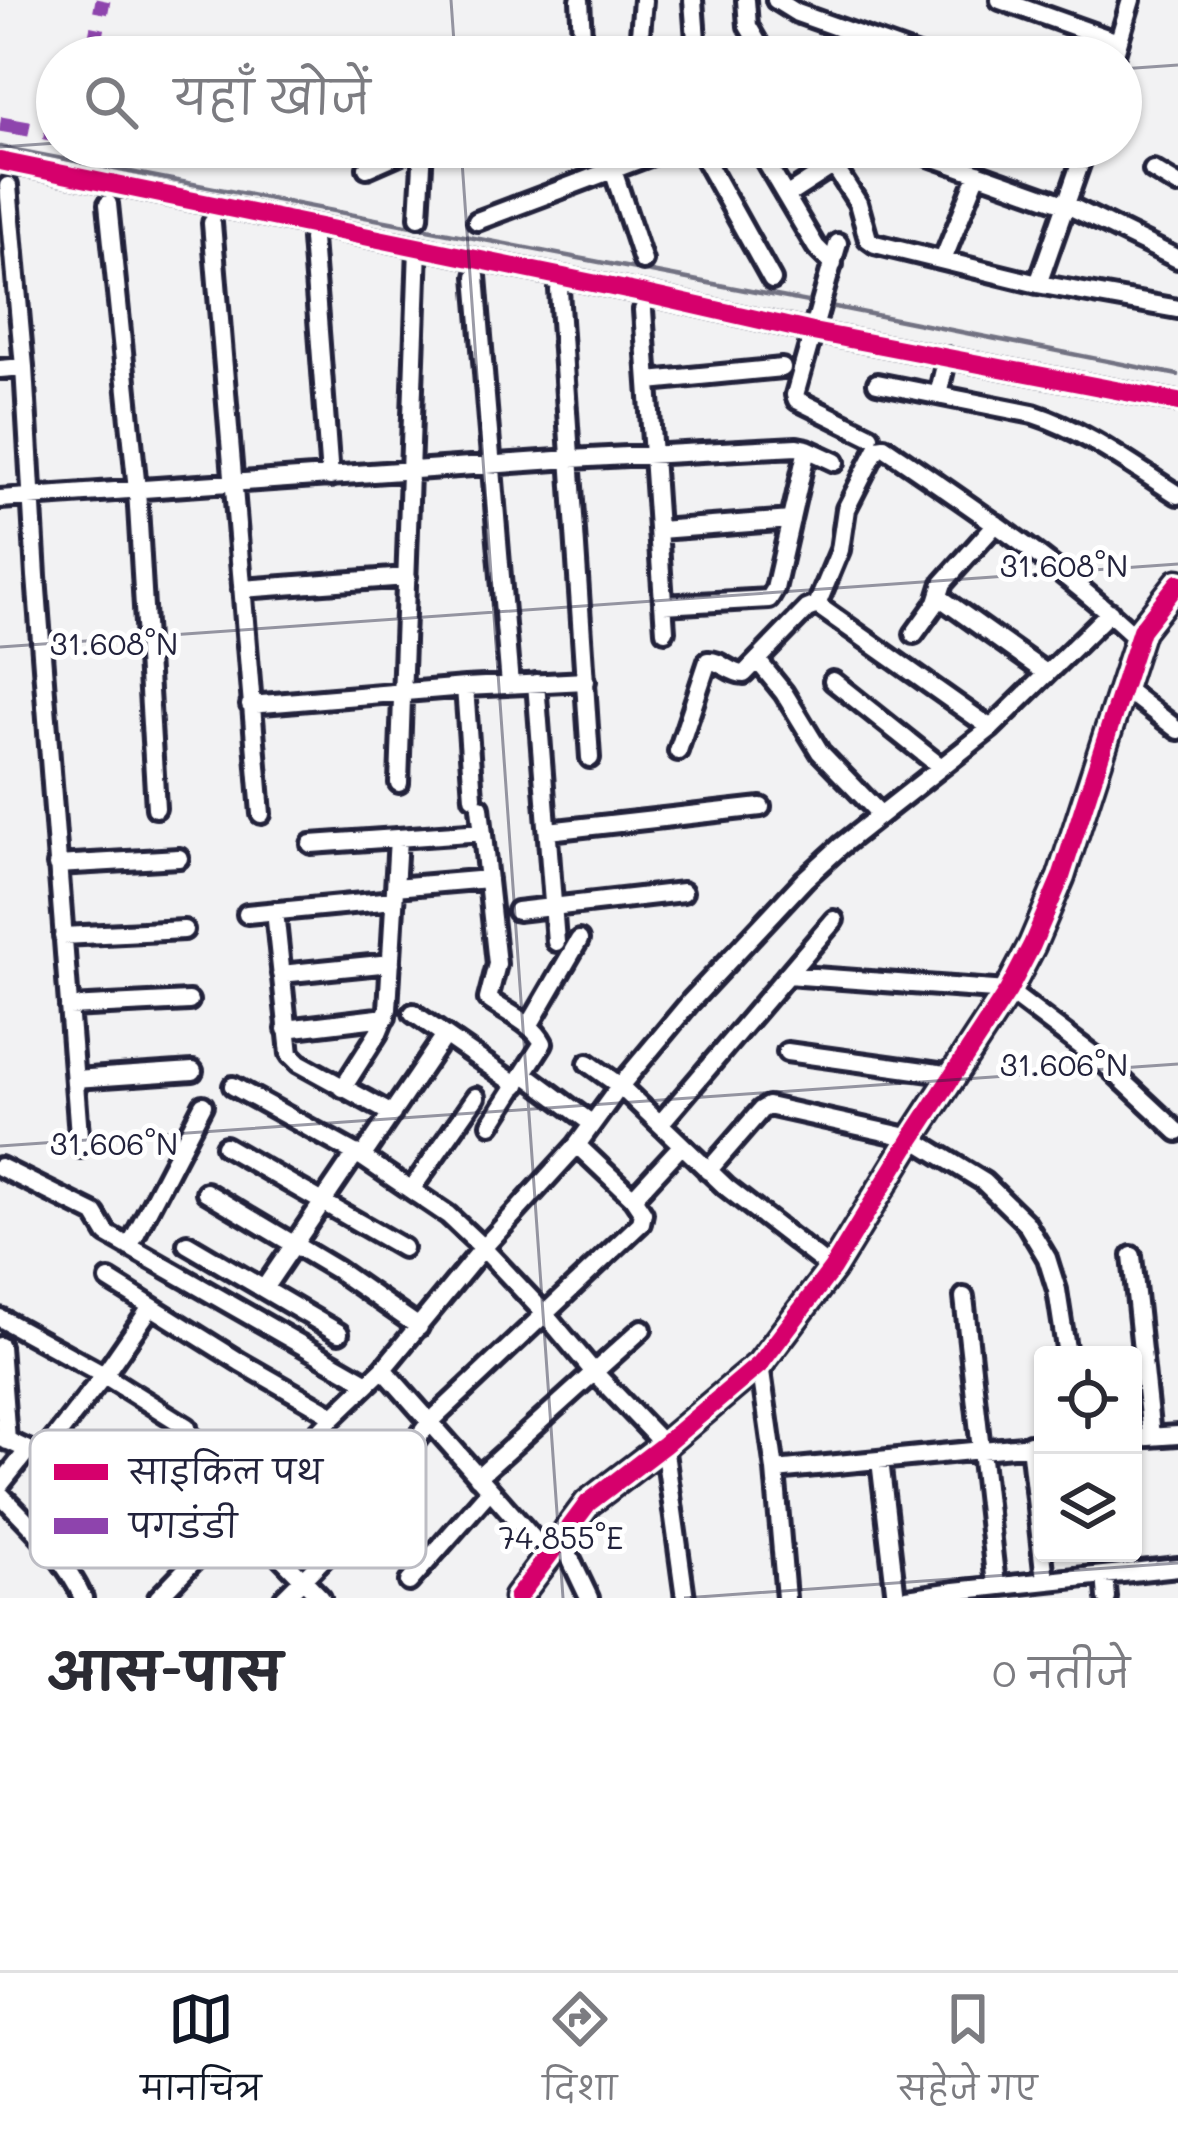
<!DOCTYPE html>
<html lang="hi">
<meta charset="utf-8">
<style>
:root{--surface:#fff;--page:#f7f7f7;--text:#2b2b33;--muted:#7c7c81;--line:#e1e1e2;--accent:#111827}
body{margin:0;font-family:Mali,"Playpen Sans Deva",sans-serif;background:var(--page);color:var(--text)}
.controls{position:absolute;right:36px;bottom:36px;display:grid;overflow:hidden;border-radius:12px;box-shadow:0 3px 9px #0004}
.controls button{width:108px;height:108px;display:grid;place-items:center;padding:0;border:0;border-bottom:3px solid var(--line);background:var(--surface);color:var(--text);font:60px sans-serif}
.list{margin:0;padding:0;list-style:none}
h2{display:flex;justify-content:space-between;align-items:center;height:156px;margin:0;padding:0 48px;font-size:51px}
h2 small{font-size:39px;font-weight:400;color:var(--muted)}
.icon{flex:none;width:66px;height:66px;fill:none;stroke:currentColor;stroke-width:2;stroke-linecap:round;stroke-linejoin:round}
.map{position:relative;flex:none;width:1178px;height:1598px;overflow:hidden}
.search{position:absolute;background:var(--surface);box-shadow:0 3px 9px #0004;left:36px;right:36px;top:36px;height:132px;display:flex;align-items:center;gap:30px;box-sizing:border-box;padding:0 42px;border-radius:66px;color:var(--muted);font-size:45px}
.sheet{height:372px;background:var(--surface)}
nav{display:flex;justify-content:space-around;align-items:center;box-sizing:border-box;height:168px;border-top:3px solid var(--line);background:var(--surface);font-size:33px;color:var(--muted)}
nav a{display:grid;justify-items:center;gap:6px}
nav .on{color:var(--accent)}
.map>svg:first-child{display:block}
</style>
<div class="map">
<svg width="1178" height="1598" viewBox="0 0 1178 1598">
<rect width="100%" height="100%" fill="#f2f2f3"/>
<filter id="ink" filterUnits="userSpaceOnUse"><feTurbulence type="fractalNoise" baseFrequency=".00833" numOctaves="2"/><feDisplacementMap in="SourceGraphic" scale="24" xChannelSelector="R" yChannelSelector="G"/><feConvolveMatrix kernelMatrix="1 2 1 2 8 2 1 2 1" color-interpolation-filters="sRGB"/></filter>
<g filter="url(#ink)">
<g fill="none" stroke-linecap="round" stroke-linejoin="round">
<path stroke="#727282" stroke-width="4.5" d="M0 147 813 303
M825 305 1178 375"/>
<defs>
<path id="street" d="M580 0 583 57
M643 0 640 34 644 54
M693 0 696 40 703 57
M746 0 748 26 766 57
M776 0 797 13 921 57
M1000 0 1118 42
M1114 57 1131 0
M698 147 772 280
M757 147 816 247 833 264
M822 147 858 203 868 239 875 244 1038 284 1178 309
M904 147 1067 205 1178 259
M0 161 641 293 813 332 1178 402
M367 168 415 147
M613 170 643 261
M1153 170 1178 185
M8 186 24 367 36 576 80 1148
M786 196 834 165
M108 204 137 490 156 808
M419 217 423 147
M477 221 673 147
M212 223 261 814
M312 239 330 477
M838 243 795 395 797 400 870 436
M943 260 978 173
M476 276 510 685
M1038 284 1086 147
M559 290 590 758
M643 310 665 631
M0 369 24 367
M649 381 782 368
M877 383 1033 414C1086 431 1131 465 1178 495
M938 395 947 357
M0 499 571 459 797 447 807 449 835 462
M659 530 791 520
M242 589 407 577
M939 597 1046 673
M663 605 769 599 775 589 807 449
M817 605 840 550 846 509 877 448 884 447C972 507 1061 566 1138 639
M914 634 937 602 943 583 996 524
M758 661 784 693 820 752 880 814
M833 681 941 767
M536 683 556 942
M1121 686 1178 730
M465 687 473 797
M250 705 465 687 586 681
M678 751 708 661C721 660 730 674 744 674L807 609 817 605 991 728
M399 783 418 247
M480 807 497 964 488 999C506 1013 532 1022 543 1043L491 1124
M548 831 761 807
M311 844 483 832
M57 865 179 858
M395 887 488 879
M275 911 290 1054 299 1063 392 1114
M517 911 683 892
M247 914 394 900
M63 936 184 930
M281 974 391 963
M787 975 1008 991 1105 1064 1178 1132
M69 1007 189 1001
M413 1013 517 1085
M529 1026 579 940
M286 1029 386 1017
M787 1052 953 1075
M525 1074 591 1123
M75 1079 193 1071
M233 1086 362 1157 448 1215 483 1248 546 1315 593 1371 664 1445 685 1598
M343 1088 378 1033 388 1009 398 838
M660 1124 834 920
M225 1146 403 1248
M362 1157 445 1035
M0 1167 95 1214 107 1234 368 1383
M708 1171 761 1110 768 1106 912 1138 984 1182 1026 1223 1047 1258 1057 1290 1067 1355
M411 1190 476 1097
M206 1192 337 1270 419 1327
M633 1198 682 1145
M187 1244 339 1333
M129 1247 203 1105
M1132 1256 1151 1436
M832 1269 726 1187 620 1086 691 1001 805 879 841 846 991 728 1110 612
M109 1280 240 1362 334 1416
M265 1287 356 1153
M964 1297 996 1585
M0 1318 104 1375 187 1427
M0 1346 7 1441
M760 1364 775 1470 786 1598
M383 1369 547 1554
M191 1436 256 1495
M0 1437 41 1456 130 1505 190 1564
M1133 1438 1178 1435
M1030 1444 1045 1580
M41 1456 104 1375 151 1307
M880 1460 896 1598
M775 1470 1043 1444
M478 1477 642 1329
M0 1485 28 1450
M0 1494C31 1526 64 1556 83 1598
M239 1514 321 1598
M560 1537 589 1598
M1105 1575 1107 1598
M409 1582 490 1490
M955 1591 1178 1567
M158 1598 334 1416 383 1369 483 1248 577 1145 620 1086 588 1063
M284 1598 341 1541 429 1423 641 1223 643 1213 633 1198 577 1145
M907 1598 955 1591 956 1597"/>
<path id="secondary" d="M517 1598 588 1503 664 1445 760 1364 832 1269 912 1138 1008 991 1032 945 1061 877 1141 630 1178 583"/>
</defs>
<use href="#street" stroke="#22223b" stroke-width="26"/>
<use href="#secondary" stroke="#22223b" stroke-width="33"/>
<use href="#street" stroke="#fff" stroke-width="16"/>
<use href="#secondary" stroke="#fff" stroke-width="24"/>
<path stroke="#8e44ad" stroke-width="15" stroke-dasharray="30 15" stroke-linecap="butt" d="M92 57 103 0
M0 124 57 134"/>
<defs>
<path id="cycleway" d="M0 161 641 293 813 332 1178 402
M517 1598 588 1503 664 1445 760 1364 832 1269 912 1138 1008 991 1032 945 1061 877 1141 630 1178 583"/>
</defs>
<use href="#cycleway" stroke="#fff" stroke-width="26"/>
<use href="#cycleway" stroke="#d6006c" stroke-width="18"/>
</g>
</g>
<path fill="none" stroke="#22223b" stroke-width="3" stroke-opacity="0.45" d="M451 0 455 57M1121 69 1178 65M0 147 57 143M461 147 563 1598M0 647 1178 564M0 1146 1178 1064M684 1598 1178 1563"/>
<rect x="30" y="1430" width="396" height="138" rx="18" fill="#fff" stroke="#bdbdc4" stroke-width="3"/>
<rect x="54" y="1464" width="54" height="16" fill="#d6006c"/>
<rect x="54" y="1518" width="54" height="16" fill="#8e44ad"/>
<g font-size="33" fill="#22223b">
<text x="129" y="1484">साइकिल पथ</text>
<text x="129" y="1538">पगडंडी</text>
</g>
<g font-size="30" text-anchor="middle" fill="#22223b" stroke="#fff" stroke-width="10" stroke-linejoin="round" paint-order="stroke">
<text x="1064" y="577">31.608°N</text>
<text x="114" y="655">31.608°N</text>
<text x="1064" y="1076">31.606°N</text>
<text x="114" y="1155">31.606°N</text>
<text x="561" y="1549">74.855°E</text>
</g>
</svg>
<div class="controls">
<button><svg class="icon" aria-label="locate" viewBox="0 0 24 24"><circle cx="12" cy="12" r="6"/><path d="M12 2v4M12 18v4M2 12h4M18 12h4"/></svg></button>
<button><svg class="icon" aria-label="layers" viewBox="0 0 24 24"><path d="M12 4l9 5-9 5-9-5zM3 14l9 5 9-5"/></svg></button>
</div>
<div class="search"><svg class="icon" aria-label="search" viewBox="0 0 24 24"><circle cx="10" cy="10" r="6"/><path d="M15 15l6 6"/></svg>यहाँ खोजें</div>
</div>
<section class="sheet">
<h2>आस-पास<small>0 नतीजे</small></h2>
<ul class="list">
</ul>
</section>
<nav>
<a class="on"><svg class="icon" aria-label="map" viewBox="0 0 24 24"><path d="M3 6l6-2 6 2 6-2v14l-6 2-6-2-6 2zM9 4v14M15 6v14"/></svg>मानचित्र</a>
<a><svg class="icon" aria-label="directions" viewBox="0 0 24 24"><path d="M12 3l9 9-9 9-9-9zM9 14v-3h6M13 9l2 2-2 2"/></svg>दिशा</a>
<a><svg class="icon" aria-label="saved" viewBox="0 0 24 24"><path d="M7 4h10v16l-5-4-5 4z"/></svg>सहेजे गए</a>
</nav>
